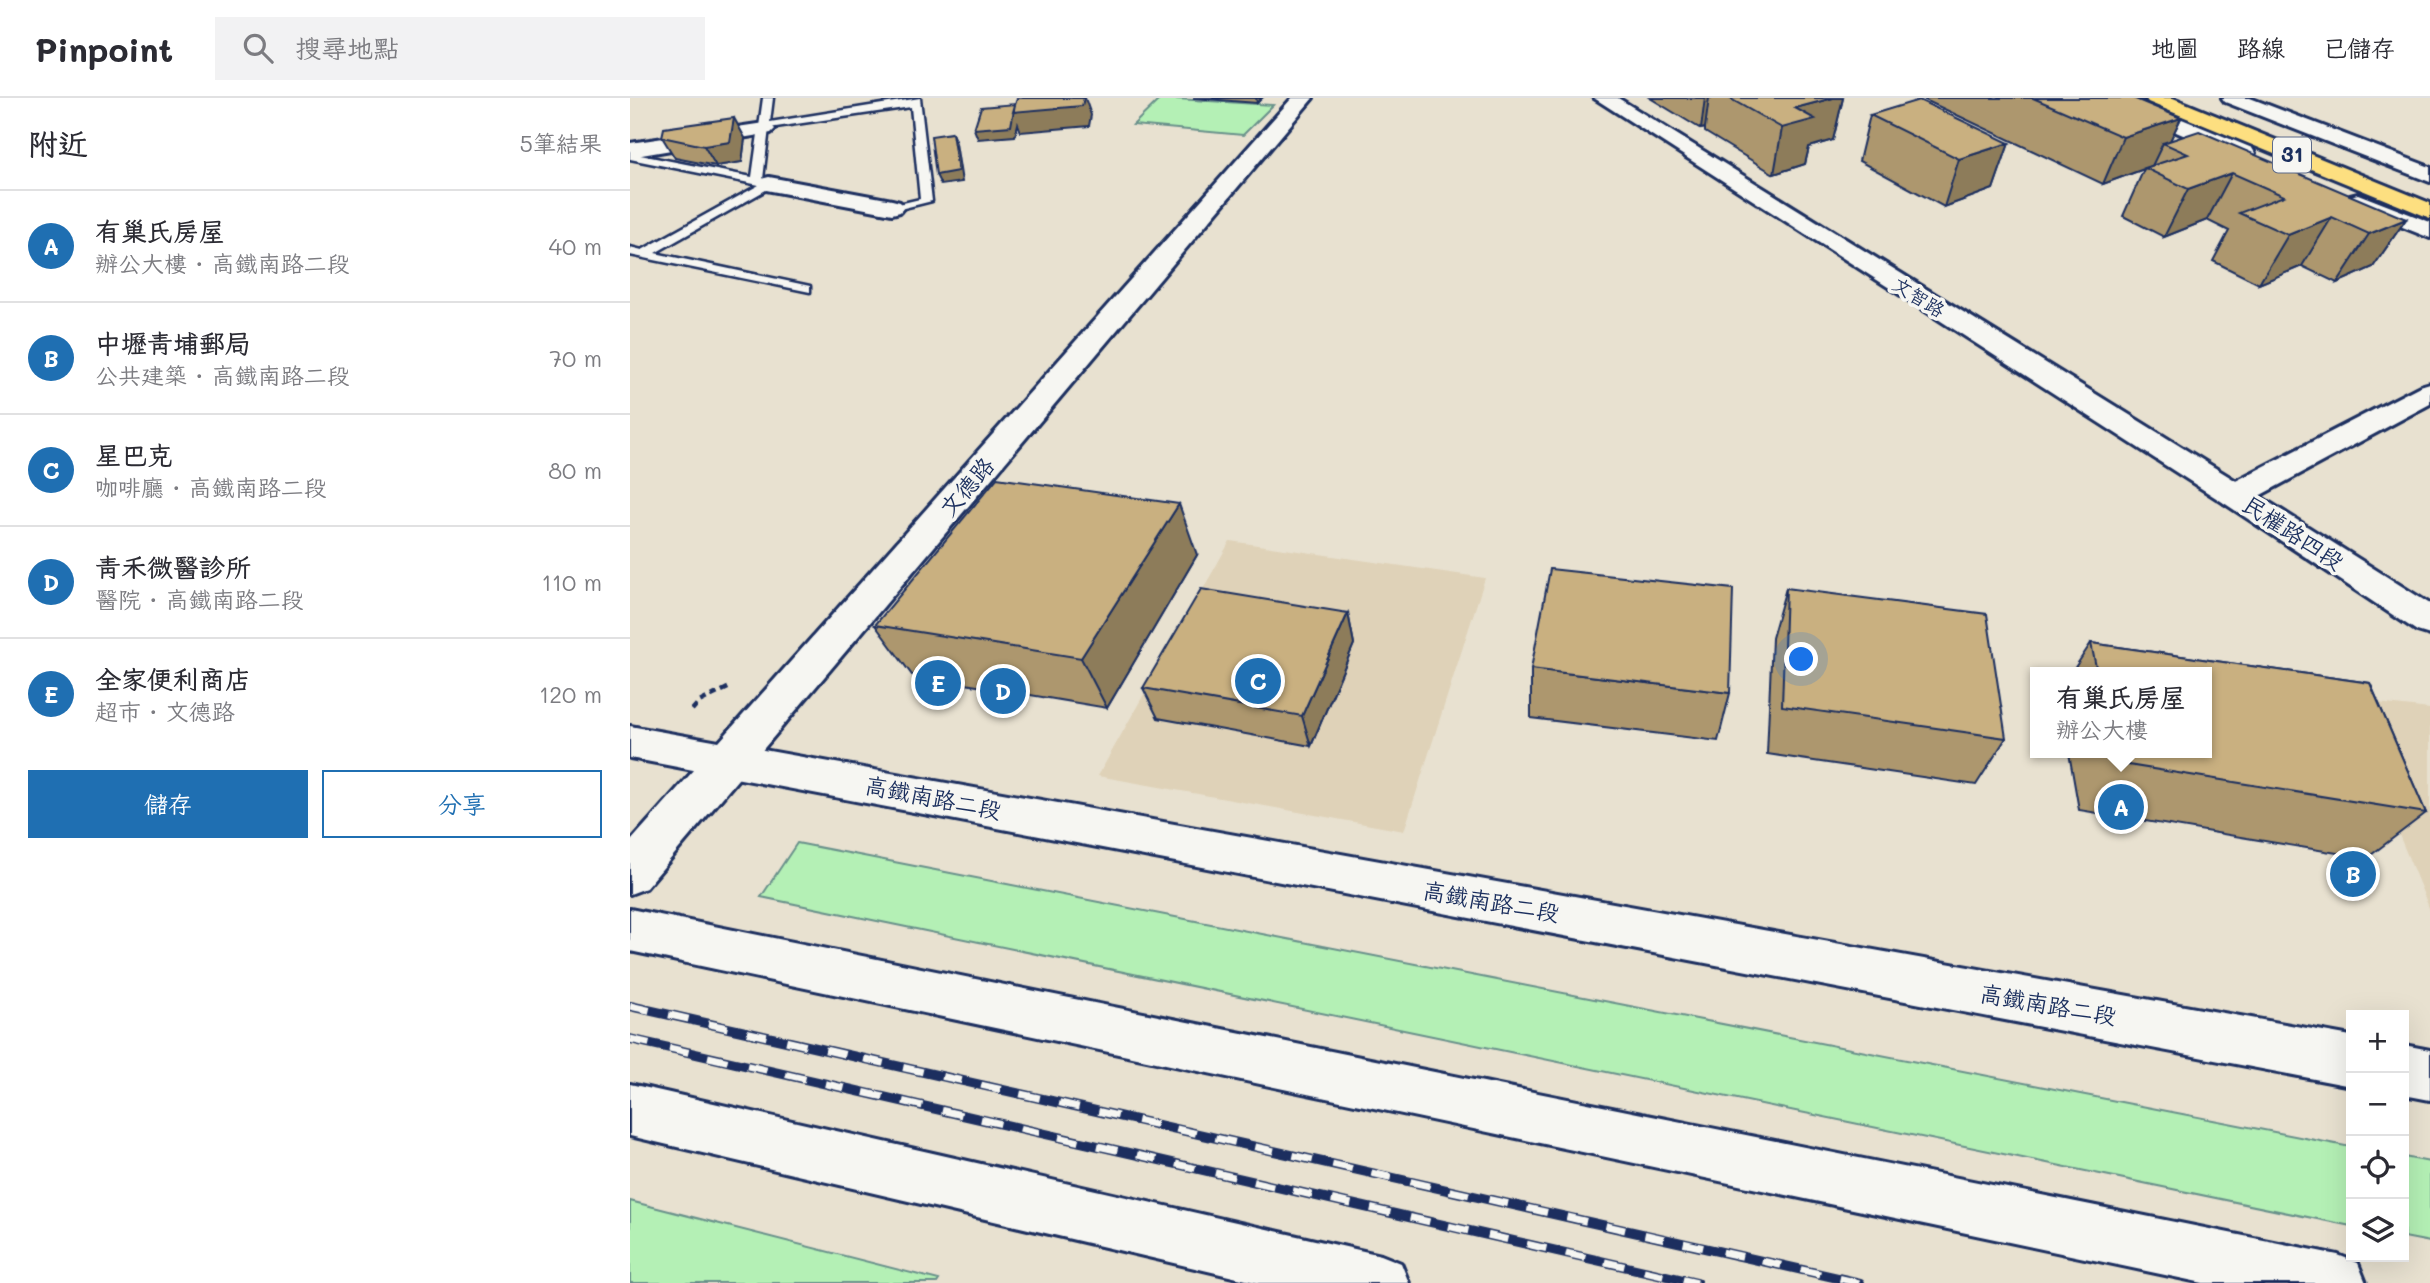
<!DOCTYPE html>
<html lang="zh-TW">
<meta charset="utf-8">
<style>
:root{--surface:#fff;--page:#f2f2f3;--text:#2b2b33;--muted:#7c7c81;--line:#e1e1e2;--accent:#1f6fb2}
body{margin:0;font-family:Mali,"LXGW WenKai TC",sans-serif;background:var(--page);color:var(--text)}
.controls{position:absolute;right:21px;bottom:21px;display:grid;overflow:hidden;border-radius:0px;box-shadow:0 7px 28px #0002}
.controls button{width:63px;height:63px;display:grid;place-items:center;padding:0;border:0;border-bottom:2px solid var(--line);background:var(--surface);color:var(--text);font:35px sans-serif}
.you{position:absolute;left:1172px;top:562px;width:24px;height:24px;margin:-18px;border:5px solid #fff;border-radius:50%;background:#1a73e8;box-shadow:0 0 0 10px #1a73e833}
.badge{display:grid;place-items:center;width:46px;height:46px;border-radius:50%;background:var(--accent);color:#fff;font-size:23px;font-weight:700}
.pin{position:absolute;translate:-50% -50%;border:4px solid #fff;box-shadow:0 2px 7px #0006}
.popup{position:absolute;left:1400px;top:569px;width:182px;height:91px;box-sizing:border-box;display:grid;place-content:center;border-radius:0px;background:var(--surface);filter:drop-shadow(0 2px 5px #0005);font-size:23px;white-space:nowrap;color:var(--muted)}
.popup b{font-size:26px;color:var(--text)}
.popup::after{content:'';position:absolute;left:50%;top:100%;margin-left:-14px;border:14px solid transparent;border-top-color:var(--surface)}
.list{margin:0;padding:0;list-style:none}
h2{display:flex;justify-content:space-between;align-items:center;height:91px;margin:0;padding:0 28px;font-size:30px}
h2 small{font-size:23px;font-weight:400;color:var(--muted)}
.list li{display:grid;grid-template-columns:46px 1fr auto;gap:21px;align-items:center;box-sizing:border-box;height:112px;padding:0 28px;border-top:2px solid var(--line)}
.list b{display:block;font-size:26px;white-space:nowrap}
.list p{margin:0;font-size:23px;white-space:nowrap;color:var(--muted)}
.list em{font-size:23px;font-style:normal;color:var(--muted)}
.actions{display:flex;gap:14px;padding:21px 28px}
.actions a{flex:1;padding:16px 0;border:2px solid var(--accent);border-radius:0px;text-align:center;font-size:24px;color:var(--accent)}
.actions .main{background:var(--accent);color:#fff}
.icon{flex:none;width:38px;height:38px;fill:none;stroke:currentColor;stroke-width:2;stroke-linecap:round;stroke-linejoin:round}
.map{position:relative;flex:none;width:1800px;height:1185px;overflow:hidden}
header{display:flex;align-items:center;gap:42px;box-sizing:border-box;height:98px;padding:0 35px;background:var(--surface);border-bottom:2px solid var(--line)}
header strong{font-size:33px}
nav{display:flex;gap:38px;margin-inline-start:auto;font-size:24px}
.search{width:490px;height:63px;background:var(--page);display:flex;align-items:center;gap:18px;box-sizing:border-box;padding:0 24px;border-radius:0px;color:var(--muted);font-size:26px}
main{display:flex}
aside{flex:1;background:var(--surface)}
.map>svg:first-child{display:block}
</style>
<header>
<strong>Pinpoint</strong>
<div class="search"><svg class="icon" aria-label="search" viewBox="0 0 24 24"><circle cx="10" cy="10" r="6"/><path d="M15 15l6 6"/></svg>搜尋地點</div>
<nav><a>地圖</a><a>路線</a><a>已儲存</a></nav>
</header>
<main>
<aside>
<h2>附近<small>5筆結果</small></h2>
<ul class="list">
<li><span class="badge">A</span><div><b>有巢氏房屋</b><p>辦公大樓 · 高鐵南路二段</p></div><em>40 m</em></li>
<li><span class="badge">B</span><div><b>中壢青埔郵局</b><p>公共建築 · 高鐵南路二段</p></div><em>70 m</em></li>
<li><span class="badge">C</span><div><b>星巴克</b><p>咖啡廳 · 高鐵南路二段</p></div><em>80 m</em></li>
<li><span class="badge">D</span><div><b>青禾微醫診所</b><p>醫院 · 高鐵南路二段</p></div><em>110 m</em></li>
<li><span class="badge">E</span><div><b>全家便利商店</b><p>超市 · 文德路</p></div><em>120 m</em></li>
</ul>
<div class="actions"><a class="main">儲存</a><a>分享</a></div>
</aside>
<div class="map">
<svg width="1800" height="1185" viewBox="0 0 1800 1185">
<rect width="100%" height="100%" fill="#e8e1d0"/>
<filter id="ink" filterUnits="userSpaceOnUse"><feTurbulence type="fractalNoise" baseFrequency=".0143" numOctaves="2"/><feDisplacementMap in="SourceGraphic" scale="14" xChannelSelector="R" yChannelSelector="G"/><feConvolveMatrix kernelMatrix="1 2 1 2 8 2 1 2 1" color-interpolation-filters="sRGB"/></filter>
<g filter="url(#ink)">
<path fill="#dfd2b8" d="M600 443 855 480 774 733 468 678Z
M1713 601 1800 611V812Z"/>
<path fill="#b4f0b5" stroke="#68908a" stroke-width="2" d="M531 0 643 7 613 37 503 27Z
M167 745 1721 1049V1128L131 799Z
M1774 1059 1800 1064V1144L1774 1139Z
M0 1103 309 1182 307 1185H0Z"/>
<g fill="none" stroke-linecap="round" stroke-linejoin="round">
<defs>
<path id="service" d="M133 0H143L140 24 290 0 302 103 262 113 256 109 290 101 281 9 139 30 133 81 143 84V88L25 155 180 188V194L0 157V149L12 152 129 87 0 61V55L122 79Z"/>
<path id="minor" d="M662 0H683L16 790 0 796V744Z
M964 0H988L1616 389 1621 397 1616 405 1605 408 1594 405Z
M134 25 141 27 145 31 141 35 0 59V45Z
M139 79 262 102 270 104 274 109 270 114 262 116 131 91 128 86 131 81Z
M0 986 751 1157 771 1165 779 1185H629L0 1038Z"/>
<path id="tertiary" d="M1474 0H1501L1622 50 1625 55 1622 60H1606L1477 4Z
M1592 0H1620L1800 69V84L1595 4Z
M1728 96 1800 124V140L1720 108 1716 103 1720 98Z
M1800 285V306L1629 398 1800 506V537L1787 533 1594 405 1589 397 1594 389 1790 288Z
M0 628 1721 938V988L0 660Z
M0 811 1708 1157 1728 1165 1736 1185H1573L0 853Z
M1774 947 1800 952V1002L1774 997Z"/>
<path id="primary" d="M1515 0H1543L1800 105V120L1518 4Z"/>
</defs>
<use href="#service" stroke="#1b2f5e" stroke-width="5"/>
<use href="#minor" stroke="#1b2f5e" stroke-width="6"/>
<use href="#tertiary" stroke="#1b2f5e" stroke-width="6"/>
<use href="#primary" stroke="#1b2f5e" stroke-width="6"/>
<path stroke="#1b2f5e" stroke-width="4.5" stroke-dasharray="7 5" stroke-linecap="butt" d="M62 612 69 604 102 588"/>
<use href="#service" fill="#f6f6f2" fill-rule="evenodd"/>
<use href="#minor" fill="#f6f6f2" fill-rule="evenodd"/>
<use href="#tertiary" fill="#f6f6f2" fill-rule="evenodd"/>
<use href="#primary" fill="#fddf80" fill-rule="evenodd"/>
<defs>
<path id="rail" d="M0 908 1230 1185
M0 941 1067 1185"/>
</defs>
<use href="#rail" stroke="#1b2f5e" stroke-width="10"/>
<use href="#rail" stroke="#f6f6f2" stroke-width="7" stroke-dasharray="20" stroke-linecap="butt"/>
</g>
<path fill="#ad976e" stroke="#1b2f5e" stroke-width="2" d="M563 0H632L627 5Z
M1020 0H1213L1203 42 1179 49 1175 66 1144 76 1075 34V30L1071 31Z
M1296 0H1503L1551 20 1540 42 1776 121 1743 169 1707 185 1672 168 1629 186 1583 163 1599 133 1577 122 1534 139 1493 118 1514 71 1473 86 1295 2Z
M1240 17 1379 45 1363 91 1314 109 1229 63Z
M32 39 115 40 112 64 86 68 45 60Z
M567 457 477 610 282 577 245 527Z
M1156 490 1376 640 1346 687 1137 656 1142 540Z
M718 515 724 546 681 648 528 620 513 590Z
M1461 545 1740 585 1796 715 1737 760 1449 712 1439 655H1577V574H1442Z
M901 571 1100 595 1088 643 901 620Z"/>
<path fill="#8d7b5a" stroke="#1b2f5e" stroke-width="2" d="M454 0H455L461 17 459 28 391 34 388 26 385 38 348 41 344 31 383 14Z
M626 0H632L627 5Z
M1075 0H1079L1075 30 1071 31Z
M1203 0H1213L1203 42 1179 49 1175 66 1144 76 1152 30 1165 10Z
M104 20 115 40 112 64 86 68 74 48Z
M1551 20 1538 47 1533 45 1522 68 1473 86 1493 39Z
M322 35 326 45 332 84 311 87 306 77Z
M1379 45 1363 91 1314 109 1329 61Z
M1602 75 1577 122 1534 139 1558 91Z
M1702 119 1672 168 1629 186 1658 137Z
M1776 121 1743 169 1707 185 1739 136Z
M549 406 567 457 477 610 451 560Z
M718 515 724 546 681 648 672 618Z"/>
<path fill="#c9b080" stroke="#1b2f5e" stroke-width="2" d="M387 0H454L452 8 383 14Z
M1099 0H1203L1165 10 1185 21 1152 30Z
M1403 0H1503L1551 20 1493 39Z
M1289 2 1379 45 1329 61 1240 17Z
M385 6 381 28 344 31 351 9Z
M104 20 100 44 74 48 32 39 34 30Z
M1569 33 1776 121 1739 136 1702 119 1658 137 1609 115 1654 98 1602 75 1558 91 1515 70 1558 56 1533 45Z
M322 35 328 73 306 77 301 38Z
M367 380 549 406 451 560 245 527Z
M920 471 1103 491 1100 595 901 571Z
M1156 490 1357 516 1376 640 1152 608Z
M571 491 718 515 672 618 513 590Z
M1461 545 1740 585 1796 715 1486 665 1484 655H1577V574H1467Z"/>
</g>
<g text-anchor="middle" stroke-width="7" stroke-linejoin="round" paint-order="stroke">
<g font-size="19" fill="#1b2f5e" stroke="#f6f6f2">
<text transform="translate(1289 199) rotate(32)" y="7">文智路</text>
</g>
<rect fill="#f6f6f2" stroke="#5d6b8a" stroke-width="2" x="1643" y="39.5" width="38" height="35" rx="5"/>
<g font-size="21" font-weight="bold" fill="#1b2f5e">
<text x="1662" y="64">31</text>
</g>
<g font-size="23" fill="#1b2f5e" stroke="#f6f6f2">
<text transform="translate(337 389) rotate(-49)" y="8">文德路</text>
<text transform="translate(1663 435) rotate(33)" y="8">民權路四段</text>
<text transform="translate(303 700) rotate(11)" y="8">高鐵南路二段</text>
<text transform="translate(861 804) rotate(10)" y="8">高鐵南路二段</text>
<text transform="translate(1418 907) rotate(10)" y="8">高鐵南路二段</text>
</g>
</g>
</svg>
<div class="controls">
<button>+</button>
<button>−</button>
<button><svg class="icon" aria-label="locate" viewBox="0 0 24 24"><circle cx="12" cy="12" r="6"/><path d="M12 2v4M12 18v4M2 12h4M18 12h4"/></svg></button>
<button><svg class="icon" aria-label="layers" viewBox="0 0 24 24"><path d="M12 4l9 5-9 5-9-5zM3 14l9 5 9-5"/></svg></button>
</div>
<div class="you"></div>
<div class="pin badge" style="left:1491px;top:709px">A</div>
<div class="popup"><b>有巢氏房屋</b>辦公大樓</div>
<div class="pin badge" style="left:1723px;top:776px">B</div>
<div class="pin badge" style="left:628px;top:583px">C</div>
<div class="pin badge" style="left:373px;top:593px">D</div>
<div class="pin badge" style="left:308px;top:585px">E</div>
</div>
</main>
